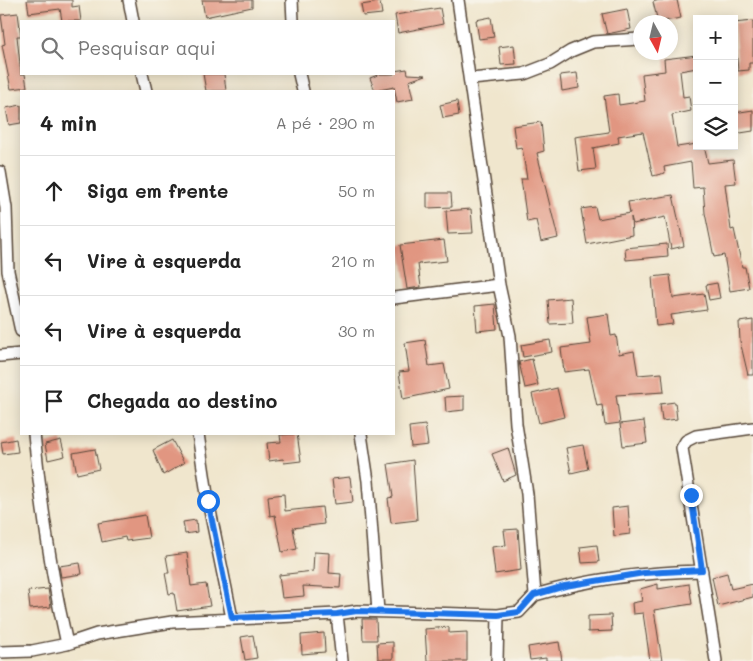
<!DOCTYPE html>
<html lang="pt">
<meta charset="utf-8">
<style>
:root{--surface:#fff;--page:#f6f6f6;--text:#222;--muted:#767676;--line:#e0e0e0}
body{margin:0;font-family:Mali,sans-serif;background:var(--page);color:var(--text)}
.controls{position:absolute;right:15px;top:15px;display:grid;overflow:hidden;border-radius:0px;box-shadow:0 2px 12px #0003}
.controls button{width:45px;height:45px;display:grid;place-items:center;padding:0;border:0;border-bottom:1px solid var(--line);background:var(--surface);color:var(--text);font:25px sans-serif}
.compass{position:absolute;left:633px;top:15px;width:45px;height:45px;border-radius:50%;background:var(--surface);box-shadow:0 2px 12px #0003;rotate:172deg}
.stop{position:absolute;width:15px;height:15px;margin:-11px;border:4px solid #1a73e8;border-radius:50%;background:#fff}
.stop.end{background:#1a73e8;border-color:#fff;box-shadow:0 1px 5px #0008}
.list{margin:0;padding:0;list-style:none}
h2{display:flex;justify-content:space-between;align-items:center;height:65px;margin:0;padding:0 20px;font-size:21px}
h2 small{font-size:16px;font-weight:400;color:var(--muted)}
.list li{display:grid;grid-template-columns:32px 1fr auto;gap:15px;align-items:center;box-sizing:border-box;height:70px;padding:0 20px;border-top:1px solid var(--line)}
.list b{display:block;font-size:19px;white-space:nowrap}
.list em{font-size:16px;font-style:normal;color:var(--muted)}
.icon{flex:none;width:28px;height:28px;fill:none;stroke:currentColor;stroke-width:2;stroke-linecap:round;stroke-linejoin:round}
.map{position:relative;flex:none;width:753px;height:661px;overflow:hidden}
.search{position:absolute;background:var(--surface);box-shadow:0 2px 12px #0003;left:20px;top:20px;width:375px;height:55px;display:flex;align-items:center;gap:12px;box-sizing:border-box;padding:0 18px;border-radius:0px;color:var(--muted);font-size:19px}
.panel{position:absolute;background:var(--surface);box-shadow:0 2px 12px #0003;left:20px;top:90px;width:375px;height:345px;border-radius:0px}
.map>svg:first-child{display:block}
</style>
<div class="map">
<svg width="753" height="661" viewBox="0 0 753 661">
<rect width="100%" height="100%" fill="#f7f3e8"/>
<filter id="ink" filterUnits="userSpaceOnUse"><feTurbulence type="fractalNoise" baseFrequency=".02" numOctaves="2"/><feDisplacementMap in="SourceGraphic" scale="10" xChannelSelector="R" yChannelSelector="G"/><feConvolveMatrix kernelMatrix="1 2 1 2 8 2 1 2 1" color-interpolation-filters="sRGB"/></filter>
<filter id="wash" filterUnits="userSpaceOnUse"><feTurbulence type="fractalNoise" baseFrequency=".0096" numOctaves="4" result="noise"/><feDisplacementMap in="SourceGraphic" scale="20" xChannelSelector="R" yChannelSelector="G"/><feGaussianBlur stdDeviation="1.12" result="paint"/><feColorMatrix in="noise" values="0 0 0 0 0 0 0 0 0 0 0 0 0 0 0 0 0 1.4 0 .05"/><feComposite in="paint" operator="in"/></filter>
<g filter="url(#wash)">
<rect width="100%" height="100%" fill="#f0e6cd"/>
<g id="blocks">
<path fill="#e19681" d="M27 0H72V7L79 6 81 21H62L60 9 29 13Z
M202 0H252V7L205 17Z
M659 0H677L681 18 658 22 653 2Z
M380 2 382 14 363 16 361 5Z
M440 8 443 24 398 33 395 15Z
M627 9 631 29 607 34 602 14Z
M18 13 21 36H17L21 74H25L27 87 11 89 2 45 5 44 1 15Z
M491 17 494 37 479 39 476 20Z
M753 21V63H749V70L738 71 734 23Z
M514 45 516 64 501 65 499 47Z
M697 55V68L680 71 683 97 689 96 691 111 672 115 677 147 697 144V146H704L708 163 733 160 736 183 725 184 731 230 734 229 742 267H745L749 288 730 291 724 255 714 257 705 213 703 187 693 188 691 162 664 167 665 173 653 176 643 132 618 136 619 143 593 148 596 169 579 171 575 137 609 132 604 96 618 94 619 105 645 101 642 74 665 71 664 59Z
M407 69 408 74 426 75 409 81 413 99 397 102 394 87 375 91 370 78 380 74H394V71Z
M577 73 579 88 562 91 560 75Z
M203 74H224L226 91H206Z
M457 101 459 115 443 118 440 105Z
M21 105V123L9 125 6 108Z
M753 110V131L734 134V113Z
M541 122 544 151 537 153 558 238 541 242 536 220 527 222 521 179H527L522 147 516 148 513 126Z
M427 193H451L452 207 427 208Z
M673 195 684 246 671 249 665 217 633 224 631 217 632 235 587 244 581 209 595 207 598 219 630 213 628 202Z
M471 209 473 233 448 234 446 211Z
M444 240 447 261 418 264 421 287 407 289 400 245Z
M667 244 668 256 626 260 625 248Z
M670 275 673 298 704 294 707 310 671 315 673 324 656 326 652 277Z
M717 283 720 298 709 300 706 285Z
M571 298 573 323 550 324 548 300Z
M495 304 497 329 477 331 475 306Z
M608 314 611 336 616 335 619 354 634 351 638 375 662 373 664 392 616 395 620 423 605 425 602 405 597 406 589 369 564 372 561 348 591 344 587 317Z
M753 320V375H748L740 341 739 322Z
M425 340 429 366 444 364 449 389 403 399 399 372 409 371 405 343Z
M550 340 552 352 523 357 521 345Z
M532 359 538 385 525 388 519 362Z
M557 388 564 417 539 423 532 394Z
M464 396V410L446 412 445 397Z
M675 402 677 419 662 421 660 404Z
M644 421 647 443 623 446 620 424Z
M425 425 428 445 411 447 409 427Z
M297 434 301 461 284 463 283 459 269 461 267 443 281 442 280 435Z
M16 439 18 452 3 454 1 442Z
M61 440 65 456 48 460 45 444Z
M172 440 184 463 163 475 153 450Z
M583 445 588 469 571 473 566 448Z
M508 448 516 475 503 481 492 454Z
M95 449 99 469 77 474 73 453Z
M413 460 417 520 391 523 388 498 393 497 388 464Z
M350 477 353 502 335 504 332 479Z
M284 494 285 511 322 507 324 524 293 528 297 549 282 552 275 515 270 516 268 496Z
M628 506 630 534 614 536 612 508Z
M145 515 149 538 126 541 125 537 102 542 98 523Z
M196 520 197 532 185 534 183 522Z
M518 529 521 570 495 574 492 547 506 545 504 530Z
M597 545 599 562 582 563 580 547Z
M314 552 330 553 329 573 341 574 340 588 303 586 304 596 282 598 279 575 313 571Z
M187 553 191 586 206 584 210 606 177 611 174 593 169 594 165 573H169L166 556Z
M80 563 82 574 61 577 59 566Z
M727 573 731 589 753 584V597L718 606 712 577Z
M658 584V589L689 584 692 604 654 610 662 661H650L643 613 633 614 632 603 642 601 640 589Z
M48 589 51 607 30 609 28 591Z
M611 615 612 631 588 632V616Z
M362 619H376L377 640H363Z
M449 627V633L467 632V661H427L425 629Z
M324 633 325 652 302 654 301 635Z
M253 635 257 658 245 660 241 637Z
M393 642V659H378L377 643Z
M559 642 562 661H546V658L530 660 528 647Z"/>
</g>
</g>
<g filter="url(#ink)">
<use href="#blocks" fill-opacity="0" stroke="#564638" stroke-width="1"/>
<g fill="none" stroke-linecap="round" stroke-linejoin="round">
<defs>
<path id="street" d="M129 0 133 21
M292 0 293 21
M142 74 146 91
M299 74 303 91
M471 79 524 74 550 64 571 51 593 42 640 39
M0 172 6 208 8 271 21 331
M394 298 499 285
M0 356 21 354
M34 434C41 505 51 574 67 644
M198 434 208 501 232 618
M361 434 368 481 378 611
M535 595C589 579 646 572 702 571
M337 614 342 661
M0 652 32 651 67 644 97 634 172 622 337 614 357 611 498 615 519 612 535 595 527 494 516 424 510 336 499 285 458 0
M497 661 498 615
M716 661 682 448 686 441 696 436 753 428"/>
</defs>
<use href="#street" stroke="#564638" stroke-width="14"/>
<use href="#street" stroke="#fff" stroke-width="11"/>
</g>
</g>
<g fill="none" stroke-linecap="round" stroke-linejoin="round" filter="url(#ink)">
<path stroke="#1a73e8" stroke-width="6" d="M208 501 232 618 337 614 357 611 498 615 519 612 534 595 565 586 644 573 702 570 691 495"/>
</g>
</svg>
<div class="controls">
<button>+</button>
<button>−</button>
<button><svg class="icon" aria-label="layers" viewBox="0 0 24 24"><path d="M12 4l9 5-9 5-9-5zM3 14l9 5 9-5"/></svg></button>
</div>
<svg class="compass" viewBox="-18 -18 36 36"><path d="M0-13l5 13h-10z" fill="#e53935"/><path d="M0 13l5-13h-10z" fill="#767676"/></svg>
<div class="stop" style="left:208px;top:501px"></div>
<div class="stop end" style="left:691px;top:495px"></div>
<div class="search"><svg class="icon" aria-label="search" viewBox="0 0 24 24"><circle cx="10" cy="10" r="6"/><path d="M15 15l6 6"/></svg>Pesquisar aqui</div>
<section class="panel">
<h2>4 min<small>A pé · 290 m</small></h2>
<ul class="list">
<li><svg class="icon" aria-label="ahead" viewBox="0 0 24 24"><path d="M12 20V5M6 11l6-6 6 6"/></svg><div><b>Siga em frente</b></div><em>50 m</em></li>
<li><svg class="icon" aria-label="left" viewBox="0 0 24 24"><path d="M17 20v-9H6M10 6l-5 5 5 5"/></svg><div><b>Vire à esquerda</b></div><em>210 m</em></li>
<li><svg class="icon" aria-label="left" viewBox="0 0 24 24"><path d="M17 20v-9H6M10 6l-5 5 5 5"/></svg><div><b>Vire à esquerda</b></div><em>30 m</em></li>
<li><svg class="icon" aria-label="arrive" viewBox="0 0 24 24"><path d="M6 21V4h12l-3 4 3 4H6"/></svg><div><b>Chegada ao destino</b></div></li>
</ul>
</section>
</div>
